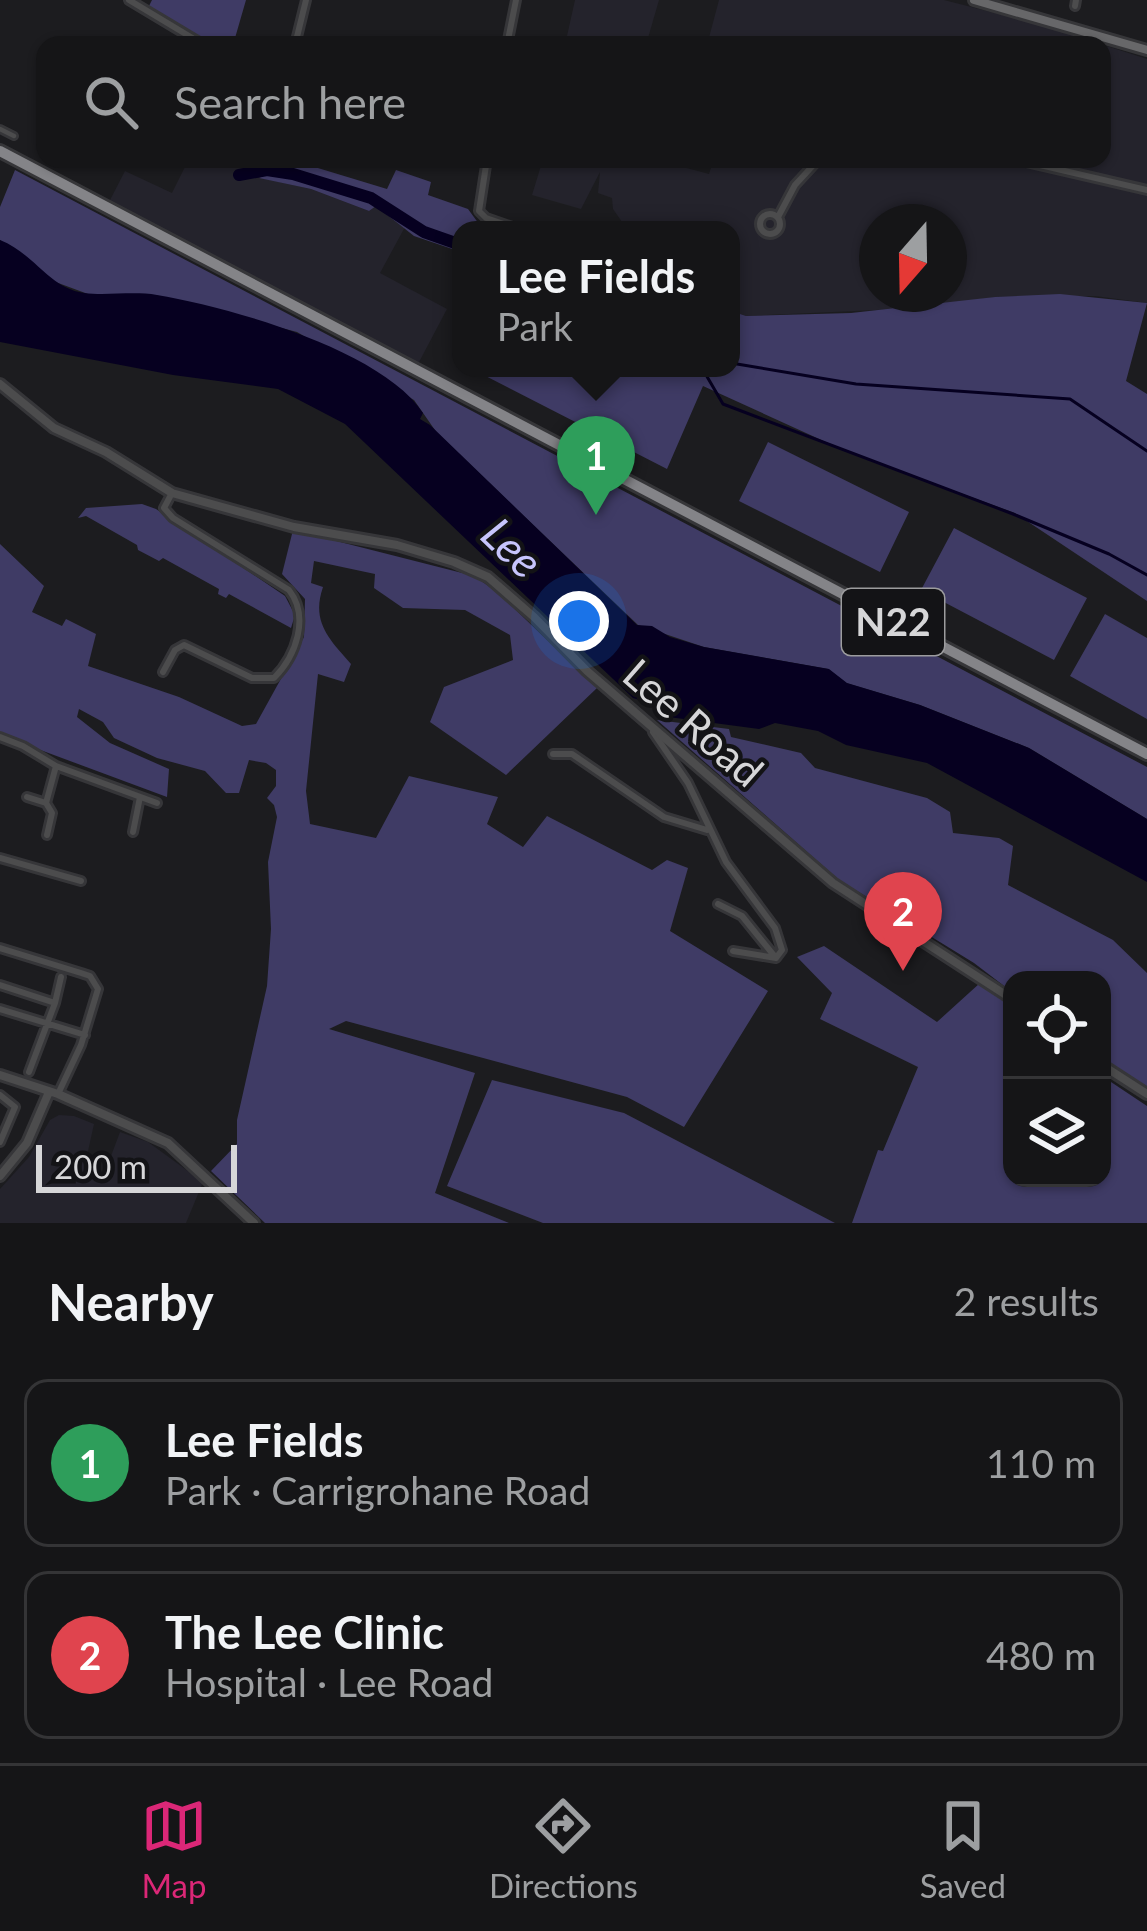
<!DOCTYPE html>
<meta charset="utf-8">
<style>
:root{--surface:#151517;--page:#222224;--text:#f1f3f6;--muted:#9d9fa1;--line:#343436;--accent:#db2777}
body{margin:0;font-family:Lato,sans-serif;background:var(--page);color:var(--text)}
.controls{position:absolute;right:36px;bottom:36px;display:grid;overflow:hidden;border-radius:24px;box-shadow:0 3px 9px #0004}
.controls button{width:108px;height:108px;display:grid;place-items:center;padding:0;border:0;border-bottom:3px solid var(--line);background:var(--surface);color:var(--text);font:60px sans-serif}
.compass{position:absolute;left:859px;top:204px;width:108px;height:108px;border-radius:50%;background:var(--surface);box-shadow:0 3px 9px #0004;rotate:200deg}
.scale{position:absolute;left:36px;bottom:30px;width:201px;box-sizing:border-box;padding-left:12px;border:6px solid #d6d6d8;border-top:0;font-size:33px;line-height:42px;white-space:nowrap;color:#d6d6d8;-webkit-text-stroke:9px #131316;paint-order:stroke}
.you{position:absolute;left:579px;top:621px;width:42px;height:42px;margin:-30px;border:9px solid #fff;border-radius:50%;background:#1a73e8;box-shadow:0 0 0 18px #1a73e833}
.badge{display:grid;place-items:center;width:78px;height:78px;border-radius:50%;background:var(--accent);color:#fff;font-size:39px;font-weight:700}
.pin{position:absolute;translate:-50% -99px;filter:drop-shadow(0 3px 6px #0008)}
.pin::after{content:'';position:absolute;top:63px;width:42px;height:36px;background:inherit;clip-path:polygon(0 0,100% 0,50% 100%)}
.popup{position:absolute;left:452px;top:221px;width:288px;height:156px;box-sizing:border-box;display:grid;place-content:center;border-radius:24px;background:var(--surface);filter:drop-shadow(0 3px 9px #0005);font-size:39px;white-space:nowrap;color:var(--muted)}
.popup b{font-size:45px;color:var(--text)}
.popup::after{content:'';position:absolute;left:50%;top:100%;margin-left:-24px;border:24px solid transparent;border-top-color:var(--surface)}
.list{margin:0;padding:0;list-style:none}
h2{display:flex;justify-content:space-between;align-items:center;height:156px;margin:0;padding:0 48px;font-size:51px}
h2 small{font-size:39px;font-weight:400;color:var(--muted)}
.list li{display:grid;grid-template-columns:78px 1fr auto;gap:36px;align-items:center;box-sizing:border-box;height:168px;margin:0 24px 24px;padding:0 24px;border:3px solid var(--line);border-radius:24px}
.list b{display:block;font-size:45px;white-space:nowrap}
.list p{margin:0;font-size:39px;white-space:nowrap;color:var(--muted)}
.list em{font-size:39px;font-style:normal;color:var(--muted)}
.icon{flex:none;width:66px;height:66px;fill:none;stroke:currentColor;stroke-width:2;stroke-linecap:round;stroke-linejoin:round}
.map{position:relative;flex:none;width:1147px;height:1223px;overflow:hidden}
.search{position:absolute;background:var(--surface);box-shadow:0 3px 9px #0004;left:36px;right:36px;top:36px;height:132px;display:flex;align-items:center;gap:30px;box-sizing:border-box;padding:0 42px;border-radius:24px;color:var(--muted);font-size:45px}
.sheet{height:540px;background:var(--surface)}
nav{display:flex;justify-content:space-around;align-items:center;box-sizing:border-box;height:168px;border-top:3px solid var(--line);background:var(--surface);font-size:33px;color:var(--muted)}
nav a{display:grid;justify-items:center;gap:6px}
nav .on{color:var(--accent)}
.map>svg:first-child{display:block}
</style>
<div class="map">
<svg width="1147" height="1223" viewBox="0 0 1147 1223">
<rect width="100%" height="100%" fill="#1c1c1f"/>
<path fill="#24232c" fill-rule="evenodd" d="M575 0H659L646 45H565Z
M719 0H944L1042 25 1147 59V303L1095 296 995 297 920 308 746 316 731 311V230L627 229 613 209 612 198 598 193 600 172 581 209 532 195 543 159H653L709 174 714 159H1102V45H707ZM877 222H949V294H877Z
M189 159H280L278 169 261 178 311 189 369 211 375 206 405 227 380 273 447 309 418 364 109 202 125 171 172 193Z
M59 1115 74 1116 94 1124 83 1174 102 1180 120 1132 148 1142 203 1182 186 1223H0V1189L29 1157 50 1120Z"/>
<path fill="#3f3b65" d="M152 0H246L233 45C200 45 174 26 148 8Z
M280 159H301L308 165 387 189 396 170 431 182 428 195 468 209 479 224 499 230H461V252L414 236 376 206 369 211 311 189 259 178 277 169Z
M15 170 1147 767V819L1029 748 920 705 846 683 828 669 704 647 638 625 437 433 414 400 297 332 155 295 88 294 50 280 0 240V207Z
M1060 294 1147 303 1126 381 1147 394V601L1015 513 850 453 703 386 667 469 470 368H731V311L746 316 851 313 995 297Z
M768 442 909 512 880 572 739 501Z
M142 504 156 509 285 596 295 615 291 628 229 594 226 598 218 594 219 589 163 558 159 561 138 550 137 545 86 516 78 518 86 508Z
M954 528 1087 598 1054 660 921 590Z
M293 530 474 576 497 592 597 688 506 775 430 722 444 687 513 660 510 635 465 610 403 608 374 588 375 574 314 561 311 583 323 587C311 622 329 639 351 664L344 682 318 674 306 791 310 824 376 838 409 776 498 797 487 824 523 847 547 816 652 870 667 860 688 868 670 931 768 991 684 1127 627 1097 346 1021 329 1029 475 1073 435 1193 509 1223H265L211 1171 237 1144V1120L267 986 271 929 268 862 277 817 274 805 267 798 276 786V770L266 763 249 760 239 793H226L205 771 157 758 114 738 103 722 79 709 77 717 110 743 169 769 167 797 0 735V544L44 586 32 612 62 626 66 619 96 634 88 666 179 697 242 726 256 724 304 637 305 599 282 574Z
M1105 614 1147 638V719L1070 676Z
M657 720 729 729 731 737 801 753 815 768 927 798 950 812 953 833 999 838 1013 846 1008 885 1113 940 1147 973V1087L1102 1058V980H1012V992L974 963 839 880Z
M824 946 937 1022 980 983 1012 1007V1178H1102V1076L1147 1106V1223H852L878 1150 883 1151 918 1067 820 1019 832 993 797 957Z
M492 1080 624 1113 835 1223H543L447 1186Z"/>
<path fill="#060020" d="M0 240C35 254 49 288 84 293 106 296 133 291 157 295 229 307 382 350 423 413L420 419 430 425 637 625 652 626 670 637 704 647 829 669 847 683 920 705 1029 748 1147 819V882L927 763 846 745 818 731 775 723 759 729 661 716 665 708 633 698 345 424 278 389 173 375 0 342Z"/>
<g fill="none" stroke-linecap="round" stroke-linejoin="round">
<path stroke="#060020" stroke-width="3" d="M731 363 856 384 1070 399 1147 451
M702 368 723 404 1013 514 1109 554 1147 575"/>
<path stroke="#060020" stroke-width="12" d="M239 175 267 170 293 174 371 198 424 232 461 245"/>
<defs>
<path id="pedestrian" d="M0 129 14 136"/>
<path id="minor" d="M129 0 204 45
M1075 6 1076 0
M295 45 306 0
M507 45 516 0
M487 159 479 211 486 218 521 230
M1014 159 1147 190
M760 224a10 10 0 1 1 20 0a10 10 0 1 1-20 0Z
M778 217 795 185 819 159
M163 672 175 650 184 645 252 678H274C296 656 310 617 289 590L173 518 164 508 172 493
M653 732 688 783 726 862 775 928 782 950 776 958 742 916 718 904
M0 737 23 746 56 766 157 803
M553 754H572L664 817 707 830
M27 797 46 803
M133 832 140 797
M47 835 52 813 46 803 56 766
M0 858 81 881
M0 948 81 973 90 976 98 989 81 1045 58 1094
M733 951 776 958
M0 985 55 1003 29 1072
M55 1003 61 977
M0 1009 85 1035
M0 1095 15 1107 0 1142"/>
<path id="tertiary" d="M0 384 54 428 106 452 172 493 294 527 397 545 454 562 488 577 534 617 587 671 833 883 1012 999
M1102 1065 1147 1094
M0 1075 58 1094 168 1143 254 1223
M0 1176 27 1143 49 1092"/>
<path id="secondary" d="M974 0 1147 50"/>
<path id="trunk" d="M0 151 1147 754"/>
</defs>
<use href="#pedestrian" stroke="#363639" stroke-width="10"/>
<use href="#minor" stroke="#363639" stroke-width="12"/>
<use href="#tertiary" stroke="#363639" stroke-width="14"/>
<use href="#secondary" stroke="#363639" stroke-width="14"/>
<use href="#trunk" stroke="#363639" stroke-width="16"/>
<use href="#pedestrian" stroke="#4c4c4d" stroke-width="4.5"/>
<use href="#minor" stroke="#4c4c4d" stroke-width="6"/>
<use href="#tertiary" stroke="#4c4c4d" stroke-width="8"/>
<use href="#secondary" stroke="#676769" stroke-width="8"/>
<use href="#trunk" stroke="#848488" stroke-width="10"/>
</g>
<g text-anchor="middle" stroke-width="9" stroke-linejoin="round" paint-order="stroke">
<rect fill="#131316" stroke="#9c9c9e" stroke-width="3" x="842" y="589" width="102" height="66" rx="9"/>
<g font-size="39" font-weight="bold" fill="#d6d6d8">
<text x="893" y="636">N22</text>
</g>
<g font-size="42" fill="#d6d6d8" stroke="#131316">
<text transform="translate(693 723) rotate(41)" y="15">Lee Road</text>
</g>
<g font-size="45" font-style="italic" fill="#c7c5fd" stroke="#131316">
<text transform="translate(512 548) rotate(44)" y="16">Lee</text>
</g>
</g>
</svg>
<div class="controls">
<button><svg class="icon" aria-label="locate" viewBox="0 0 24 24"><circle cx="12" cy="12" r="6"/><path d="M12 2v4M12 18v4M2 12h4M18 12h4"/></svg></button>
<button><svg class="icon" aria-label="layers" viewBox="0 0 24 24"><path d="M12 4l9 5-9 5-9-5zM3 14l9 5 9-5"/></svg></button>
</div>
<svg class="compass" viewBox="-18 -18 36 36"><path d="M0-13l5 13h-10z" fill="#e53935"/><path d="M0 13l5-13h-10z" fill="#9d9fa1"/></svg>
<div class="scale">200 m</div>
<div class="you"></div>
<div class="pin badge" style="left:596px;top:515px;background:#2e9e5b">1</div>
<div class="popup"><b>Lee Fields</b>Park</div>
<div class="pin badge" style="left:903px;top:971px;background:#e0444e">2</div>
<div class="search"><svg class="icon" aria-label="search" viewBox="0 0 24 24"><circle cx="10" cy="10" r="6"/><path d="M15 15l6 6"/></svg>Search here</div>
</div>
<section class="sheet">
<h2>Nearby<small>2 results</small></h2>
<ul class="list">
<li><span class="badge" style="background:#2e9e5b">1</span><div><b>Lee Fields</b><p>Park · Carrigrohane Road</p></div><em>110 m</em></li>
<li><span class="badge" style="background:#e0444e">2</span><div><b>The Lee Clinic</b><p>Hospital · Lee Road</p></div><em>480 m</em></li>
</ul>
</section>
<nav>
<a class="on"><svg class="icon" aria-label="map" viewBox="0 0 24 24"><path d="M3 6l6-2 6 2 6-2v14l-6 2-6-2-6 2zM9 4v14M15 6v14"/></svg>Map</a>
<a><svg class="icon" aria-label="directions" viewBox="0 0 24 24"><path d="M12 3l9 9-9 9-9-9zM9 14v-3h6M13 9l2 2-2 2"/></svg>Directions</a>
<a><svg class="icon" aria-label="saved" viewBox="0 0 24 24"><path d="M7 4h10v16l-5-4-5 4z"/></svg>Saved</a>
</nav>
